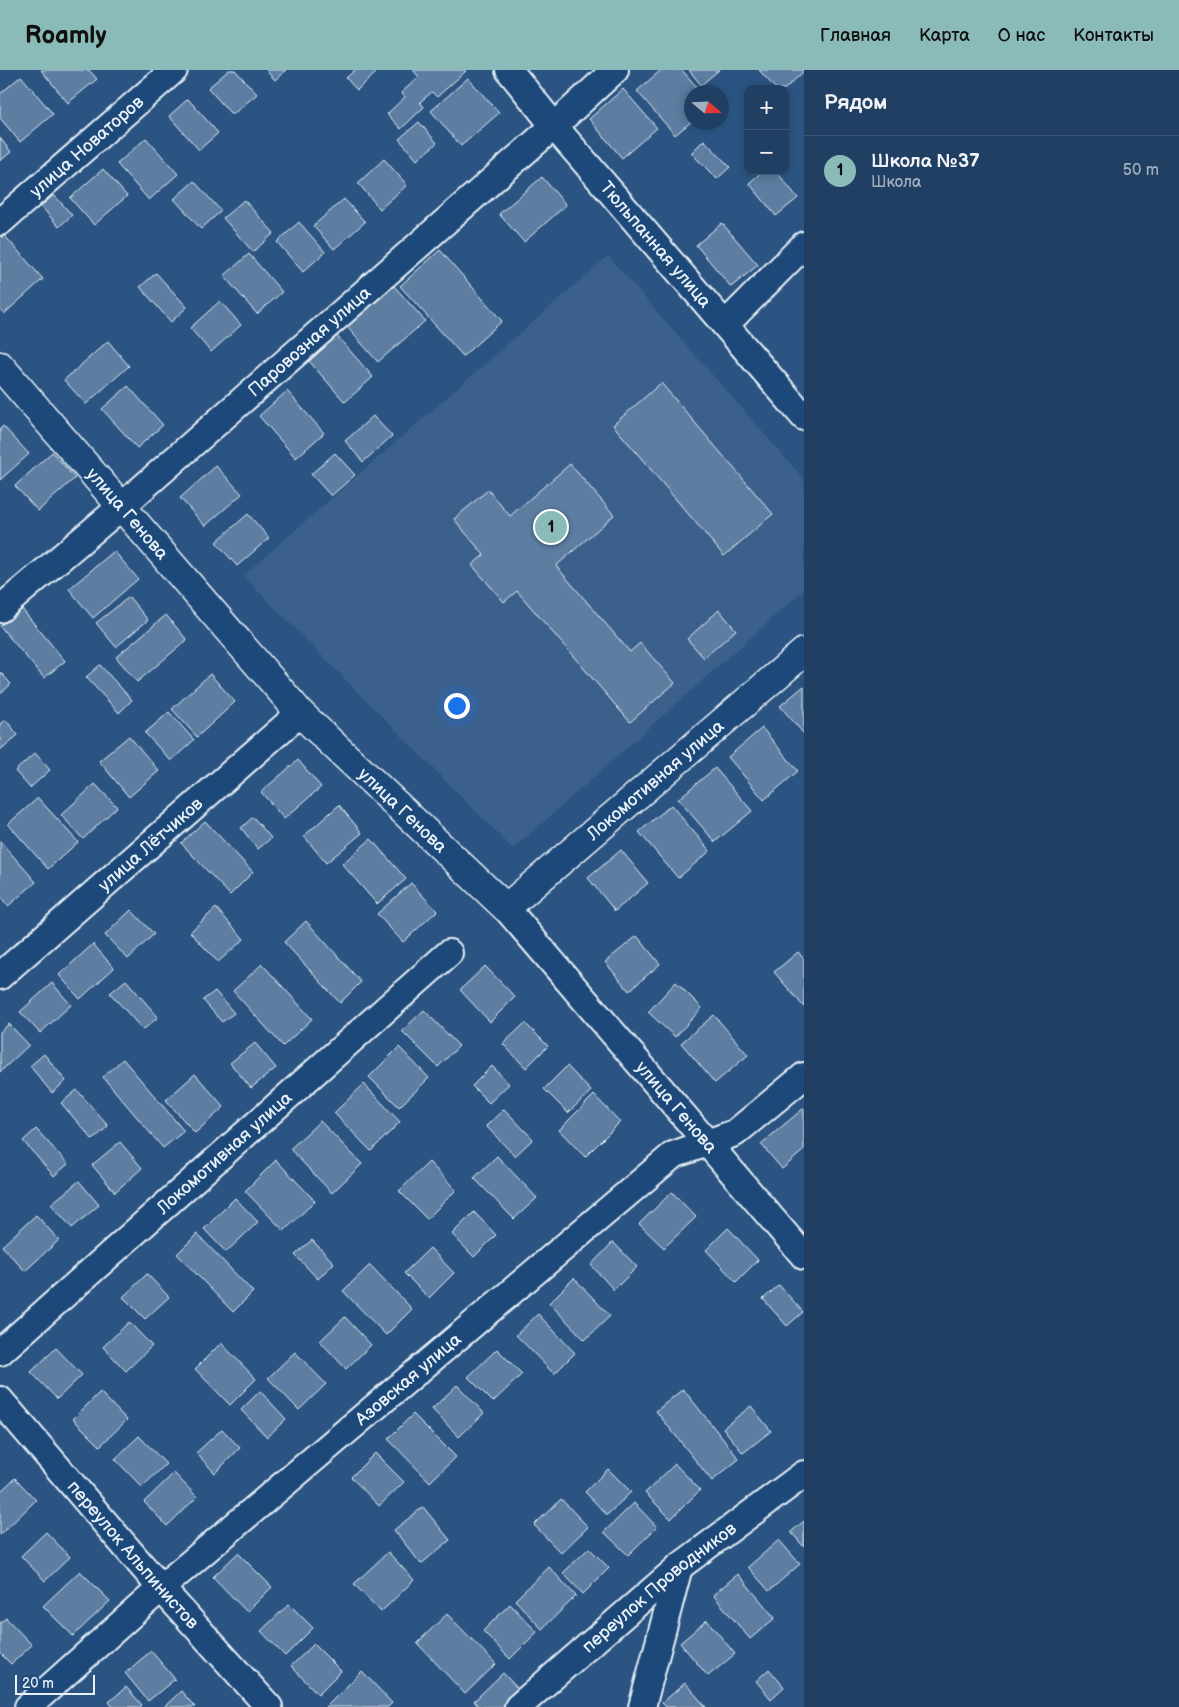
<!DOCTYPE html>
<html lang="ru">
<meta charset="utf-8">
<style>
:root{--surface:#203f62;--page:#284668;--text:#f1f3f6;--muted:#a2afbe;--line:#3d5877;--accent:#8bbbb9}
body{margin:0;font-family:"Balsamiq Sans",sans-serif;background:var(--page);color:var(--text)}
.controls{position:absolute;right:15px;top:15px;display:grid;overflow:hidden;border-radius:10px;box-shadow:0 2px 8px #0003}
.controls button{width:45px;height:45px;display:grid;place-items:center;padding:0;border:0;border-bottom:1px solid var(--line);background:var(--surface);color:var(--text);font:25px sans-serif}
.compass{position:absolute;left:684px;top:15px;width:45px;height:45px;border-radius:50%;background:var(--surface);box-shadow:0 2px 8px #0003;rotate:109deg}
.scale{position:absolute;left:15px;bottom:12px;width:80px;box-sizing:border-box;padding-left:5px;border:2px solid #e8f1f8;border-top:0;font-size:14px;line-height:18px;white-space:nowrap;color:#e8f1f8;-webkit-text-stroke:4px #1f4a7a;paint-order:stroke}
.you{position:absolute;left:456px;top:635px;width:18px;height:18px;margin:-12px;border:4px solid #fff;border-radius:50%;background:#1a73e8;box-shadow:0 0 0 8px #1a73e833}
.badge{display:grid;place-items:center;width:32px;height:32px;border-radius:50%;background:var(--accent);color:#111;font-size:16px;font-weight:700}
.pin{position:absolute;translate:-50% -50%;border:2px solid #fff;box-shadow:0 1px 5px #0006}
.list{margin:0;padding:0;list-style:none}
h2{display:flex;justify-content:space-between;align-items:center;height:65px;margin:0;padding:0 20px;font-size:21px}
h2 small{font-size:16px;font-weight:400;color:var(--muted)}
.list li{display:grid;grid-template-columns:32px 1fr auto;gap:15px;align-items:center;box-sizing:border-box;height:70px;padding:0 20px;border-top:1px solid var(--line)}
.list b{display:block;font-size:19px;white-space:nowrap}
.list p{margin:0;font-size:16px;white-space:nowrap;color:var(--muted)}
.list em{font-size:16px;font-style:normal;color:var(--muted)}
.map{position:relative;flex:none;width:804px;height:1637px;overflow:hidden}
header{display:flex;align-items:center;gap:30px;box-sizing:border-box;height:70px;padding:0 25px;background:var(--accent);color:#111}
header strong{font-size:24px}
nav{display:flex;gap:28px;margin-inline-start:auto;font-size:18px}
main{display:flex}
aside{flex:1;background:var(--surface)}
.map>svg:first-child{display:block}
</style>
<header>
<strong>Roamly</strong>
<nav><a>Главная</a><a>Карта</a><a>О нас</a><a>Контакты</a></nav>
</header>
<main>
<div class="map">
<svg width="804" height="1637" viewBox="0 0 804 1637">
<rect width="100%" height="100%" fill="#2b5482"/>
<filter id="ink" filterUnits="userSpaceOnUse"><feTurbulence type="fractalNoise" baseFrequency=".02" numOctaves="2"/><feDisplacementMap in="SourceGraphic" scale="10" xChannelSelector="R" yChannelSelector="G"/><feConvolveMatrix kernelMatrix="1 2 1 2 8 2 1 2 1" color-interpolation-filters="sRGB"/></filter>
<g filter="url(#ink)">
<path fill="#3a608b" d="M608 186 804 409V520L513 779 243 506Z"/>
<path fill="#5d7da1" stroke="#e8f1f8" d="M41 0H89L97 9 68 33Z
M229 0H235L257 24 232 45 208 18Z
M266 0H286L275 10Z
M355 0H373L376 3 357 20 346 8Z
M413 0H464L466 1 437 27 432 22 420 32 424 37 401 59 387 44 405 27 401 23 419 7Z
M661 0H682L701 22H692V51L675 65 637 21Z
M689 0H719L701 15Z
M759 0H804V1L785 19H776Z
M21 6 53 44 20 72 0 48V24Z
M468 8 499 43 461 76 431 41Z
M623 19 657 58 622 88 589 49Z
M188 29 218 63 199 80 169 46Z
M419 52 437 73 417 90 399 69Z
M0 68 11 82 0 91Z
M146 68 178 104 149 130 117 94Z
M704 70 730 97 717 109 691 83Z
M384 89 407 115 380 139 358 113Z
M103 99 127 126 94 155 70 128Z
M763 101H776L798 128 776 146 749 113Z
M542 107 566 135 524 172 499 144Z
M194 111 221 141 201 159 174 129Z
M54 125 72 145 59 157 41 136Z
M344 129 365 152 334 179 313 156Z
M244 130 274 163 253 182 223 148Z
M299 152 325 182 303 202 277 172Z
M722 153 758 195 731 217 696 175Z
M4 165 43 209 4 244 0 239V169Z
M440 180 502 251 463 286 400 216Z
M249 184 282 222 257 244 224 206Z
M156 203 187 237 171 252 140 217Z
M394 216 425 251 378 292 347 257Z
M220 231 241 255 211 282 190 258Z
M337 266 373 307 345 332 309 291Z
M108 271 129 296 86 334 64 310Z
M661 313 773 444 724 486 613 355Z
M128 316 163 355 137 378 102 339Z
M287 321 324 363 296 388 259 346Z
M373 346 392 366 363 392 345 371Z
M3 356 29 384 0 410V359Z
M52 382 75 408 38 441 15 416Z
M335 383 355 405 331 426 311 404Z
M570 394 614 445 556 496 630 582 640 573 675 613 630 652 517 521 504 532 472 495 484 485 454 449 488 420 510 446Z
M216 396 242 424 205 456 180 428Z
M248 444 269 468 237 496 216 472Z
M114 481 138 509 93 548 69 519Z
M129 527 148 550 116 577 96 553Z
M21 538 65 591 44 608 0 556Z
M719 540 736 560 704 588 687 569Z
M166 545 187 570 137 612 116 587Z
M100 595 132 630 119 643 86 607Z
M0 602 11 614 0 624Z
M210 604 235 632 197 667 172 639Z
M804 616V664L780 636Z
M169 642 194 670 171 691 145 663Z
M5 649 18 665 0 680V654Z
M762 658 798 701 764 730 728 687Z
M129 666 159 701 129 727 99 691Z
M35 683 50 700 30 718 15 701Z
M298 690 321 717 284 749 261 722Z
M715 698 752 741 715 772 678 729Z
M95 714 117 737 83 769 61 745Z
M38 728 78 772 48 799 8 754Z
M339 735 362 763 326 793 304 766Z
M671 735 710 781 678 808 639 762Z
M253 747 271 768 258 779 241 758Z
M205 751 253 802 230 825 181 773Z
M371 769 406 809 377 834 342 794Z
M0 771 36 812 8 836 0 826Z
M621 780 648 813 615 841 588 808Z
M411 813 437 841 403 872 377 844Z
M216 838 244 869 218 892 190 862Z
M131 840 154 864 128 889 105 865Z
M306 851 361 912 340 933 284 872Z
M637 866 660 894 629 921 605 892Z
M93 874 114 898 80 929 59 905Z
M798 882 804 889V937L774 902Z
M262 894 312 949 283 976 233 921Z
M485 896 515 927 490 952 460 920Z
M126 910 158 947 143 960 110 923Z
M676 912 702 938 675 967 648 942Z
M52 913 71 935 40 963 20 942Z
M215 921 234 943 222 952 203 930Z
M424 940 459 976 438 997 402 961Z
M714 945 748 985 715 1013 681 973Z
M525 953 548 976 526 998 503 974Z
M9 954 29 975 0 1002V962Z
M255 973 276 998 251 1018 230 993Z
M399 977 429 1008 399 1037 369 1007Z
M44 984 66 1011 52 1023 30 996Z
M123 989 184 1061 163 1078 103 1007Z
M492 996 509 1014 489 1033 472 1016Z
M567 996 591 1021 568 1043 544 1019Z
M195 1004 224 1037 195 1063 166 1030Z
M364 1014 400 1052 371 1081 334 1043Z
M77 1020 108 1056 93 1070 61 1033Z
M594 1025 620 1052 585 1087 559 1060Z
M804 1038V1080L782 1099 761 1074Z
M504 1039 533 1069 515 1086 486 1056Z
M320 1051 362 1094 332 1123 290 1079Z
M36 1059 68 1094 54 1106 23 1071Z
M120 1072 142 1098 115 1122 92 1095Z
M497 1086 537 1128 514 1149 474 1108Z
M276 1090 315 1131 284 1161 245 1121Z
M429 1092 456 1120 427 1149 399 1121Z
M79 1111 99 1135 72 1158 51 1134Z
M672 1122 696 1147 664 1178 639 1154Z
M235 1128 258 1152 226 1182 204 1159Z
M474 1142 496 1165 474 1187 452 1164Z
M36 1145 59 1170 25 1201 2 1176Z
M728 1158 758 1190 736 1212 706 1180Z
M197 1164 253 1222 233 1242 177 1184Z
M312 1170 334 1193 318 1209 295 1185Z
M613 1172 637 1197 614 1220 591 1195Z
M430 1178 454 1203 429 1228 404 1203Z
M370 1195 412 1239 386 1265 343 1221Z
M147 1204 169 1227 145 1249 123 1227Z
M574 1208 610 1246 585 1270 549 1233Z
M779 1215 803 1242 787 1256 763 1229Z
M538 1244 575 1283 554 1304 516 1265Z
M345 1247 371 1275 346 1299 320 1271Z
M129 1252 152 1276 126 1301 103 1277Z
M221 1273 256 1309 230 1335 195 1299Z
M56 1278 82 1305 57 1329 31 1302Z
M497 1279 522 1304 493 1332 468 1307Z
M295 1282 326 1314 299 1340 268 1308Z
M457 1315 484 1343 459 1367 432 1339Z
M683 1319 739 1389 712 1411 656 1341Z
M260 1321 286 1349 267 1367 241 1340Z
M100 1322 127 1350 100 1376 73 1349Z
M751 1336 771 1361 743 1383 723 1358Z
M413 1344 456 1387 430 1412 388 1369Z
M222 1359 240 1378 215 1403 196 1383Z
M139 1366 166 1394 142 1417 115 1389Z
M375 1383 404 1412 379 1436 351 1407Z
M675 1394 700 1420 671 1449 645 1423Z
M608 1399 631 1422 607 1445 585 1422Z
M174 1403 197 1427 167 1456 144 1432Z
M15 1408 36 1430 0 1465V1422Z
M561 1429 588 1457 561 1483 534 1455Z
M634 1433 657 1457 628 1485 604 1462Z
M423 1437 450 1470 421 1494 394 1460Z
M804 1451V1477L791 1462Z
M46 1462 70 1487 45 1511 21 1486Z
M779 1470 800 1494 769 1521 748 1497Z
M589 1478 609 1498 583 1524 563 1503Z
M388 1482 414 1510 381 1542 354 1514Z
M238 1483 272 1517 247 1542 213 1507Z
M549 1497 576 1526 542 1559 515 1530Z
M80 1501 110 1531 73 1566 43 1536Z
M738 1504 775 1548 750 1569 713 1525Z
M289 1534 313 1558 285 1586 261 1561Z
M510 1534 537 1562 510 1589 483 1561Z
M447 1544 496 1594 465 1624 417 1573Z
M6 1548 32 1575 11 1594 0 1583V1553Z
M707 1550 735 1584 708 1606 680 1573Z
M314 1574 341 1601 318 1624 291 1596Z
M151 1581 175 1609 148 1631 125 1603Z
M769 1599 784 1617 771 1629 756 1611Z
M362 1601 392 1633 388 1637H326Z
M503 1603 522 1623 507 1637H479L474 1631Z
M685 1613 706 1637H666L662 1633Z
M126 1617 142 1635 140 1637H113L109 1632Z
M181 1621 195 1637H164Z"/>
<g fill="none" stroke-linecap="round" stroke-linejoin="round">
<defs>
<g id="minor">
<path id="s1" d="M509 0 554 56 804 347"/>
<path id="s2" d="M0 152 174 0"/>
<path d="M725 255 804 175"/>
<path id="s3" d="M0 539 122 436 554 56 615 0"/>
<path id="s4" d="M506 838 804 1186"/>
<path id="s5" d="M0 906 300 643"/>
<path id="s6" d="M0 1282 449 883"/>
<path id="s7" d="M0 1330 161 1518 269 1637"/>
<path id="s8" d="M28 1637 161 1518 673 1085 735 1063 804 1006"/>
<path id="s9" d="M518 1637 679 1497 804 1404"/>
<path d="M642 1637 679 1497"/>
</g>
<g id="secondary">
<path id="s10" d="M0 296 300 643 506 838 804 582"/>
</g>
</defs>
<use href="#minor" stroke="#e8f1f8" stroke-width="30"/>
<use href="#secondary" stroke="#e8f1f8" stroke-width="31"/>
<use href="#minor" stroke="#1f4a7a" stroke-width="26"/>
<use href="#secondary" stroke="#1f4a7a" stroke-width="28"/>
</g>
</g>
<g text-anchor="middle" stroke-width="4" stroke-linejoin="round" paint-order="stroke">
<g font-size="18" fill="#e8f1f8" stroke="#1f4a7a">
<text dy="6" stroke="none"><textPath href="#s2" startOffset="115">улица Новаторов</textPath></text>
<text dy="6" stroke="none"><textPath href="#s1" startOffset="228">Тюльпанная улица</textPath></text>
<text dy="6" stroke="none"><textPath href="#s3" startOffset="409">Паровозная улица</textPath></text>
<text dy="6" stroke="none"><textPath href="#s10" startOffset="195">улица Генова</textPath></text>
<text dy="6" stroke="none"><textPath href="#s10" startOffset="939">Локомотивная улица</textPath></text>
<text dy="6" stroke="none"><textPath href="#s10" startOffset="600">улица Генова</textPath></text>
<text dy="6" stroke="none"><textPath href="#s5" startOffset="200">улица Лётчиков</textPath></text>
<text dy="6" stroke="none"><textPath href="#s4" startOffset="262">улица Генова</textPath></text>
<text dy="6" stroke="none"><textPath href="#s6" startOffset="300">Локомотивная улица</textPath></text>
<text dy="6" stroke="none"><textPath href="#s8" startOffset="502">Азовская улица</textPath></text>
<text dy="6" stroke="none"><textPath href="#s7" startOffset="204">переулок Альпинистов</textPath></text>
<text dy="6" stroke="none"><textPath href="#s9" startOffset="185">переулок Проводников</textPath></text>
</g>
</g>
</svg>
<div class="controls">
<button>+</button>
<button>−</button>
</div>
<svg class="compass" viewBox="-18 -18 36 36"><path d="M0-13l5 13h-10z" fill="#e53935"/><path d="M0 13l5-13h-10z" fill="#a2afbe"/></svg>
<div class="scale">20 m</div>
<div class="you"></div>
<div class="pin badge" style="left:551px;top:457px">1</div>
</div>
<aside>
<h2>Рядом<small></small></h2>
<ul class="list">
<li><span class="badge">1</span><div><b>Школа №37</b><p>Школа</p></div><em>50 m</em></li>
</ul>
</aside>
</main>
